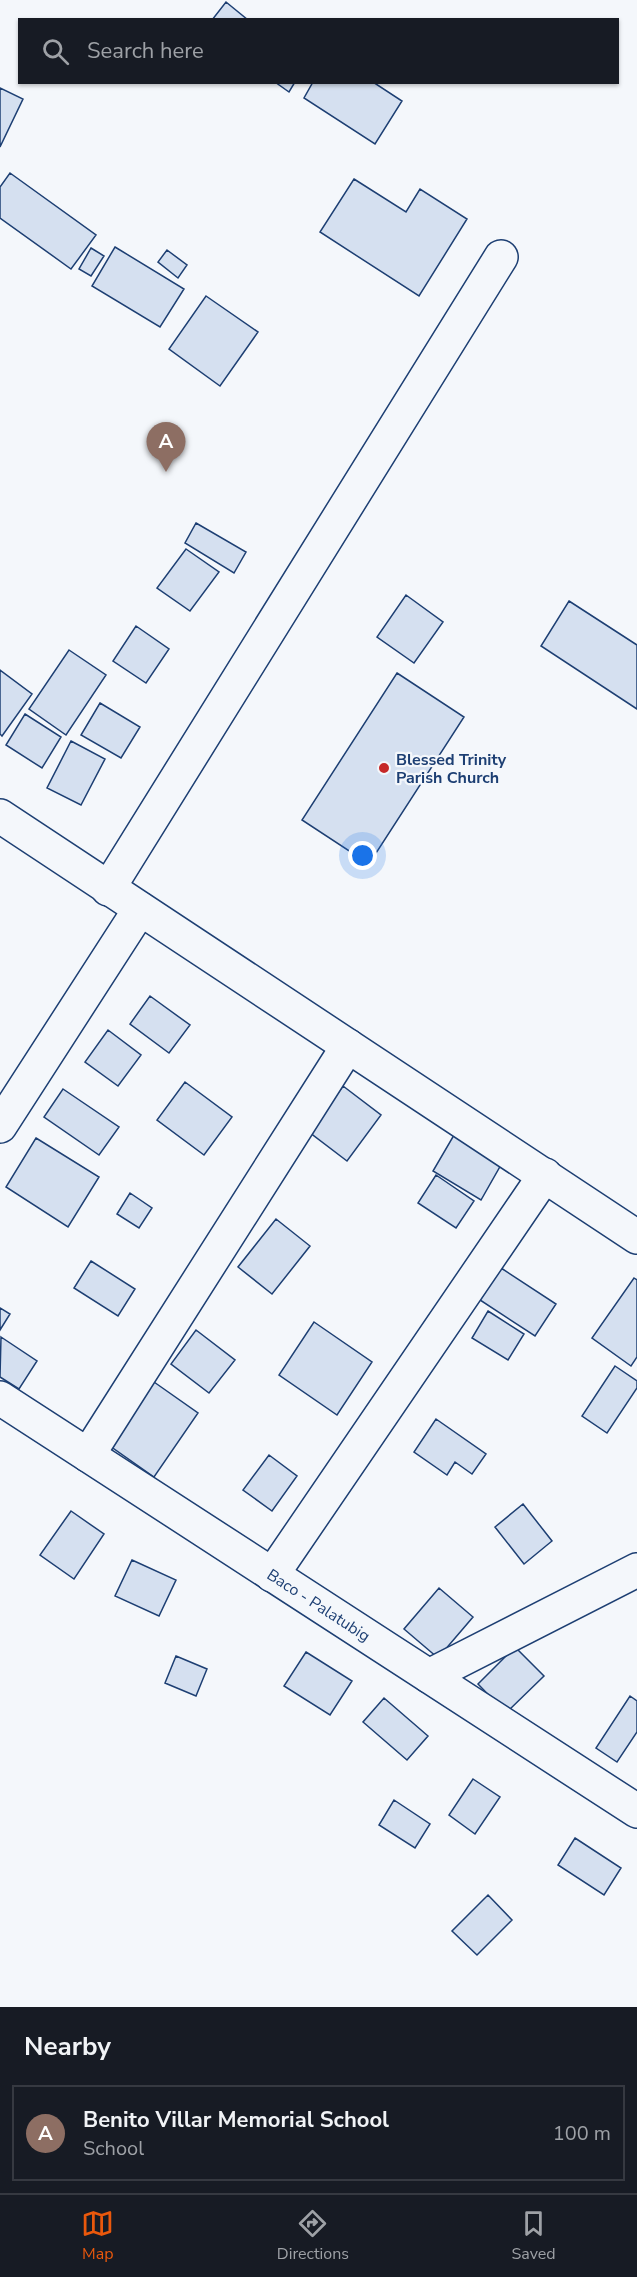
<!DOCTYPE html>
<style>
:root{--surface:#171b24;--page:#242831;--text:#f1f3f6;--muted:#9ea1a6;--line:#363941;--accent:#ea580c}
body{margin:0;font-family:"Nunito Sans",sans-serif;background:var(--page);color:var(--text)}
.you{position:absolute;left:363px;top:856px;width:21px;height:21px;margin:-15px;border:4px solid #fff;border-radius:50%;background:#1a73e8;box-shadow:0 0 0 9px #1a73e833}
.badge{display:grid;place-items:center;width:39px;height:39px;border-radius:50%;background:var(--accent);color:#fff;font-size:20px;font-weight:700}
.pin{position:absolute;translate:-50% -50px;filter:drop-shadow(0 2px 3px #0008)}
.pin::after{content:'';position:absolute;top:32px;width:21px;height:18px;background:inherit;clip-path:polygon(0 0,100% 0,50% 100%)}
.list{margin:0;padding:0;list-style:none}
h2{display:flex;justify-content:space-between;align-items:center;height:78px;margin:0;padding:0 24px;font-size:26px}
h2 small{font-size:20px;font-weight:400;color:var(--muted)}
.list li{display:grid;grid-template-columns:39px 1fr auto;gap:18px;align-items:center;box-sizing:border-box;height:96px;margin:0 12px 12px;padding:0 12px;border:2px solid var(--line);border-radius:0px}
.list b{display:block;font-size:22px;white-space:nowrap}
.list p{margin:0;font-size:20px;white-space:nowrap;color:var(--muted)}
.list em{font-size:20px;font-style:normal;color:var(--muted)}
.icon{flex:none;width:33px;height:33px;fill:none;stroke:currentColor;stroke-width:2;stroke-linecap:round;stroke-linejoin:round}
.map{position:relative;flex:none;width:637px;height:2007px;overflow:hidden}
.search{position:absolute;background:var(--surface);box-shadow:0 2px 4px #0004;left:18px;right:18px;top:18px;height:66px;display:flex;align-items:center;gap:15px;box-sizing:border-box;padding:0 21px;border-radius:0px;color:var(--muted);font-size:22px}
.sheet{height:186px;background:var(--surface)}
nav{display:flex;justify-content:space-around;align-items:center;box-sizing:border-box;height:84px;border-top:2px solid var(--line);background:var(--surface);font-size:16px;color:var(--muted)}
nav a{display:grid;justify-items:center;gap:3px}
nav .on{color:var(--accent)}
.map>svg:first-child{display:block}
</style>
<div class="map">
<svg width="637" height="2007" viewBox="0 0 637 2007">
<rect width="100%" height="100%" fill="#f4f7fb"/>
<path fill="#d5e0f0" stroke="#1d3f73" stroke-width="1.5" d="M226 2 248 20H212Z
M275 82H295L289 92Z
M313 82H373L402 101 375 144 304 98Z
M0 88 23 99 0 147Z
M10 173 96 235 71 269 0 218V187Z
M354 179 406 212 420 189 467 219 419 296 320 232Z
M115 247 184 289 160 327 92 286Z
M91 248 104 256 91 276 79 269Z
M167 250 187 265 178 278 158 262Z
M206 296 258 332 220 386 169 349Z
M196 523 246 552 234 573 185 543Z
M186 549 219 572 190 611 157 588Z
M406 595 443 622 414 663 377 637Z
M569 601 637 645V709L541 646Z
M136 626 169 649 146 683 113 661Z
M69 650 106 675 66 735 29 709Z
M0 670 32 694 2 736 0 734Z
M397 673 464 717 369 864 302 820Z
M100 703 140 727 121 758 81 735Z
M25 714 61 737 42 768 6 745Z
M71 741 105 759 81 805 47 788Z
M150 996 190 1025 169 1053 130 1024Z
M108 1030 141 1055 118 1086 85 1062Z
M185 1082 232 1117 204 1155 157 1120Z
M343 1086 381 1115 347 1161 309 1132Z
M63 1089 119 1127 99 1155 44 1117Z
M454 1135 502 1163 481 1200 433 1171Z
M36 1138 99 1177 68 1227 6 1187Z
M436 1175 474 1201 456 1228 418 1203Z
M130 1193 152 1208 139 1228 117 1214Z
M276 1219 310 1246 272 1294 238 1267Z
M91 1261 135 1289 118 1316 74 1288Z
M501 1268 556 1304 535 1336 480 1300Z
M634 1278 637 1280V1357L631 1366 592 1338Z
M0 1308 10 1314 0 1330Z
M488 1311 524 1334 508 1360 472 1338Z
M314 1322 372 1362 337 1415 279 1375Z
M196 1330 235 1360 209 1393 171 1364Z
M1 1337 37 1361 19 1389 0 1377Z
M615 1366 637 1381V1388L607 1433 582 1416Z
M154 1382 198 1413 154 1477 110 1446Z
M436 1419 486 1454 472 1474 455 1462 447 1475 414 1452Z
M269 1455 297 1476 272 1511 243 1490Z
M523 1504 552 1541 524 1564 495 1527Z
M71 1511 104 1534 74 1579 40 1555Z
M132 1560 176 1580 159 1616 115 1596Z
M439 1588 473 1617 438 1658 404 1629Z
M515 1647 544 1676 506 1713 478 1684Z
M306 1652 352 1681 330 1715 284 1686Z
M176 1656 207 1669 196 1696 165 1683Z
M630 1696 637 1701V1732L617 1762 596 1748Z
M384 1698 428 1736 407 1760 363 1722Z
M473 1779 500 1797 475 1834 449 1815Z
M394 1800 430 1824 415 1848 379 1825Z
M575 1838 621 1868 604 1895 558 1865Z
M488 1895 512 1920 477 1955 452 1931Z"/>
<g fill="none" stroke-linecap="round" stroke-linejoin="round">
<defs>
<g id="minor">
<path d="M0 816 637 1237"/>
<path d="M108 889 501 257"/>
<path d="M0 1126 140 909"/>
<path id="s1" d="M0 1398 637 1811"/>
<path d="M88 1455 348 1046"/>
<path d="M272 1575 545 1175"/>
<path d="M429 1676 637 1570"/>
</g>
</defs>
<use href="#minor" stroke="#1d3f73" stroke-width="36"/>
<use href="#minor" stroke="#f4f7fb" stroke-width="33"/>
</g>
<circle fill="#c62828" stroke="#f4f7fb" stroke-width="2" cx="384" cy="768" r="6"/>
<g text-anchor="middle" stroke-width="4.5" stroke-linejoin="round" paint-order="stroke">
<g font-size="16" font-weight="bold" fill="#1d3f73" stroke="#f4f7fb" text-anchor="start">
<text x="396" y="765">Blessed Trinity<tspan x="396" dy="18">Parish Church</tspan></text>
</g>
<g font-size="16" fill="#1d3f73" stroke="#f4f7fb">
<text dy="6" stroke="none"><textPath href="#s1" startOffset="380">Baco - Palatubig</textPath></text>
</g>
</g>
</svg>
<div class="you"></div>
<div class="pin badge" style="left:166px;top:472px;background:#8d6e63">A</div>
<div class="search"><svg class="icon" aria-label="search" viewBox="0 0 24 24"><circle cx="10" cy="10" r="6"/><path d="M15 15l6 6"/></svg>Search here</div>
</div>
<section class="sheet">
<h2>Nearby<small></small></h2>
<ul class="list">
<li><span class="badge" style="background:#8d6e63">A</span><div><b>Benito Villar Memorial School</b><p>School</p></div><em>100 m</em></li>
</ul>
</section>
<nav>
<a class="on"><svg class="icon" aria-label="map" viewBox="0 0 24 24"><path d="M3 6l6-2 6 2 6-2v14l-6 2-6-2-6 2zM9 4v14M15 6v14"/></svg>Map</a>
<a><svg class="icon" aria-label="directions" viewBox="0 0 24 24"><path d="M12 3l9 9-9 9-9-9zM9 14v-3h6M13 9l2 2-2 2"/></svg>Directions</a>
<a><svg class="icon" aria-label="saved" viewBox="0 0 24 24"><path d="M7 4h10v16l-5-4-5 4z"/></svg>Saved</a>
</nav>
